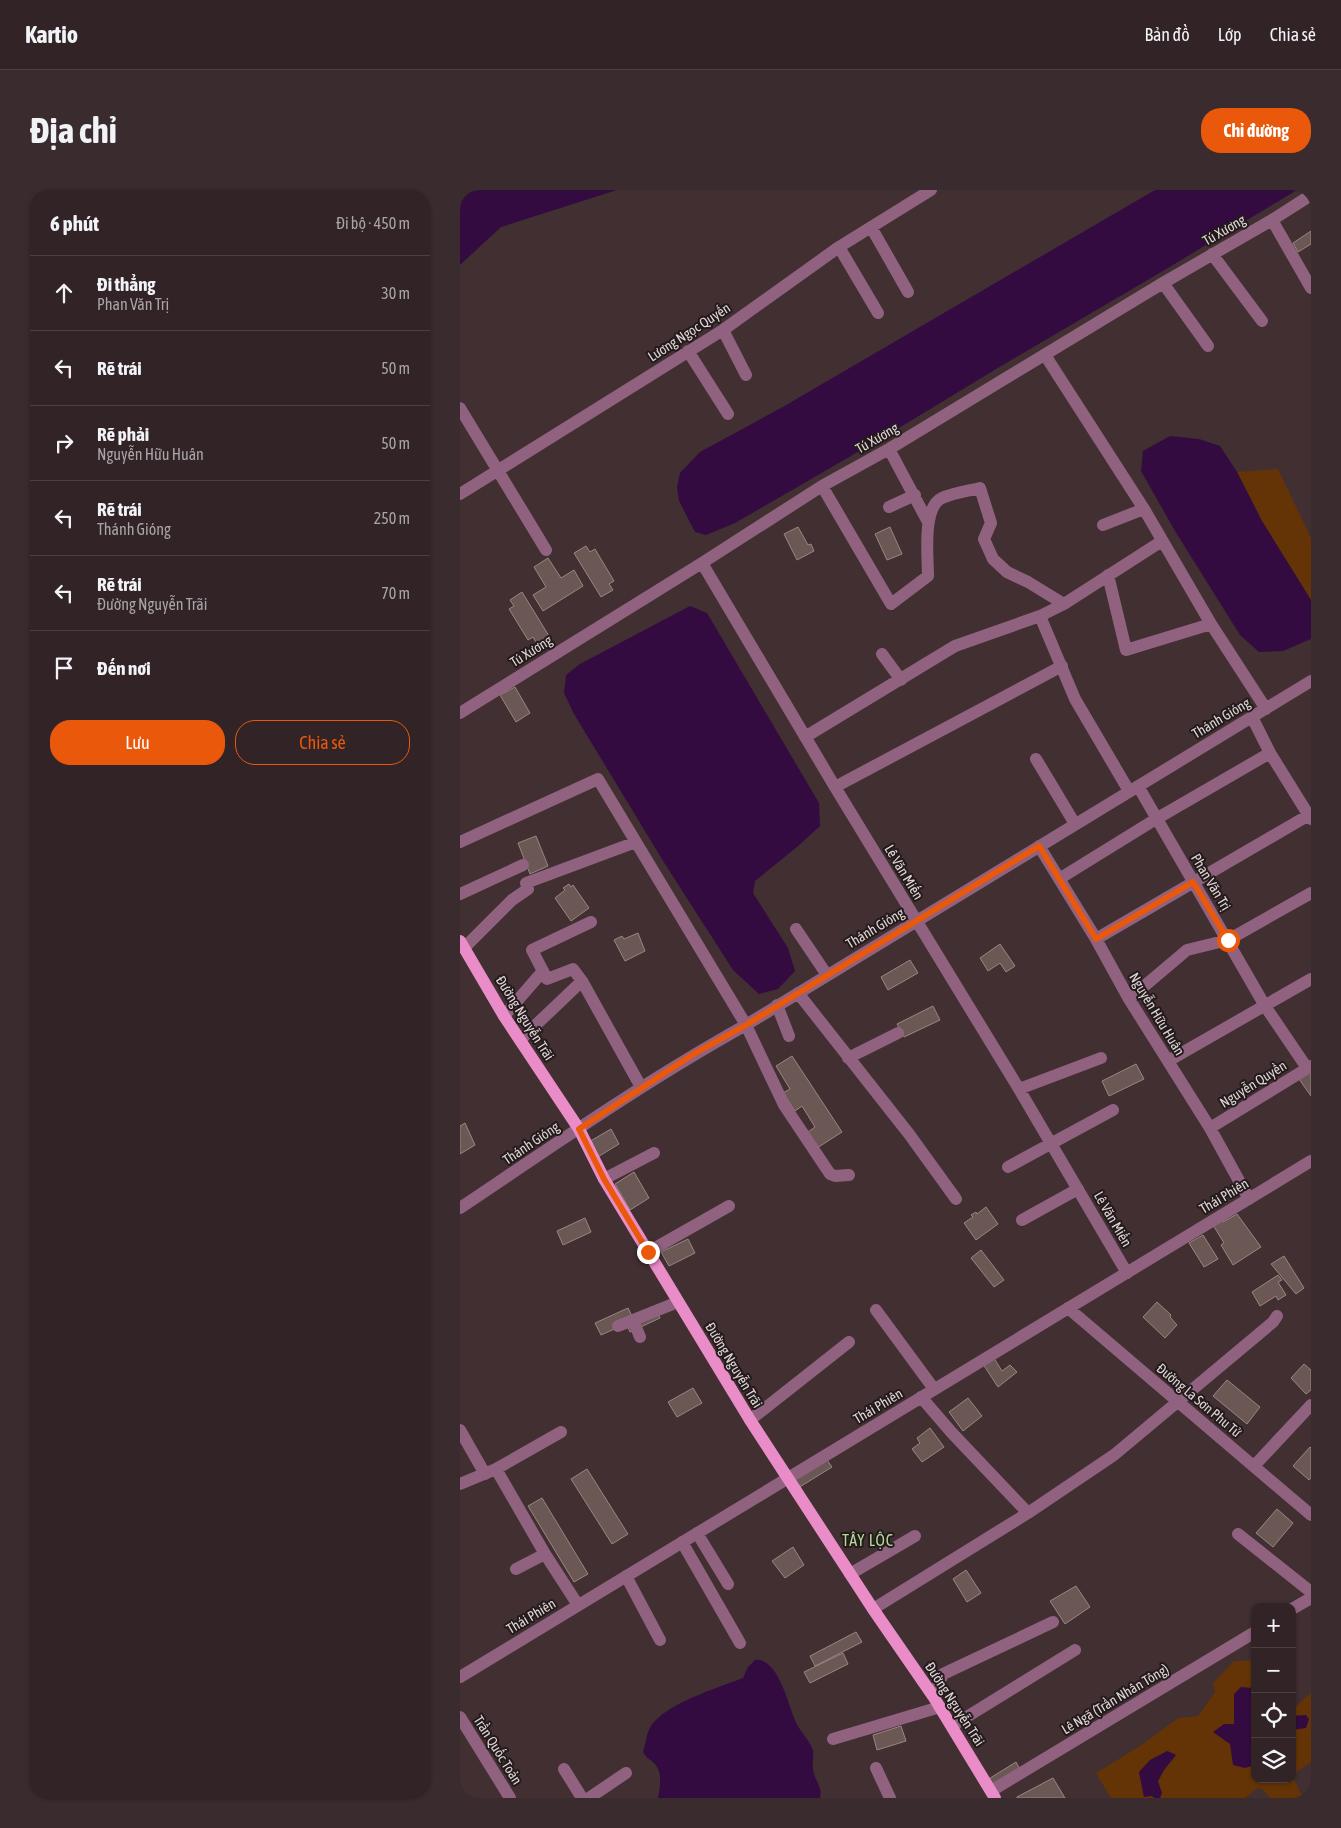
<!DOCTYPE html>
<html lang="vi">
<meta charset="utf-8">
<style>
:root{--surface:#312326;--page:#392b2e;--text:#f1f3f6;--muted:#a8a4a7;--line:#4c4043;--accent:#ea580c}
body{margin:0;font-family:"Asap Condensed",sans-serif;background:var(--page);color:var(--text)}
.controls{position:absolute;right:15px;bottom:15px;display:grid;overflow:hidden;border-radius:10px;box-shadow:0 1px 4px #0004}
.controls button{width:45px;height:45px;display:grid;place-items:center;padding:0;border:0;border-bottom:1px solid var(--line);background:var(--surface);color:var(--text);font:25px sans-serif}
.stop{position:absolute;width:15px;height:15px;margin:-11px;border:4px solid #ea580c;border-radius:50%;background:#fff}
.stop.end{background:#ea580c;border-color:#fff;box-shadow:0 1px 5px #0008}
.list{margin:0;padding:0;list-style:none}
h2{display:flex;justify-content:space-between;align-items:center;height:65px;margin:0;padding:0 20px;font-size:21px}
h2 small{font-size:16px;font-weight:400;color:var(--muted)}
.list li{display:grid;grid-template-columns:32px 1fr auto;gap:15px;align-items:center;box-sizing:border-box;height:75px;padding:0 20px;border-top:1px solid var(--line)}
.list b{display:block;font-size:19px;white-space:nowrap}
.list p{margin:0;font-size:16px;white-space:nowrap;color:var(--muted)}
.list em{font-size:16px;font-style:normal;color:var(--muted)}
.actions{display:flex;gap:10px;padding:15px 20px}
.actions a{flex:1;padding:11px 0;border:1px solid var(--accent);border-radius:20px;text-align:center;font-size:18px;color:var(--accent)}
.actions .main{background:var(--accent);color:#fff}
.icon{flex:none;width:28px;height:28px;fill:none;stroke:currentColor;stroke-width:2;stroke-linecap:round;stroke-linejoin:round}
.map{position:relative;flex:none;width:851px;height:1608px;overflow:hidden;border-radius:20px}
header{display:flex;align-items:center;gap:30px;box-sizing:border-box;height:70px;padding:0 25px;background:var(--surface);border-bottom:1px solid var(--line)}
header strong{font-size:24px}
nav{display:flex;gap:28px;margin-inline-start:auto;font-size:18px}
.intro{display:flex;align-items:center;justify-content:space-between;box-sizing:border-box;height:120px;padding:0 30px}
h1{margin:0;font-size:35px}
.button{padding:12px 22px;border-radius:20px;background:var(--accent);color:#fff;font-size:18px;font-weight:700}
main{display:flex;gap:30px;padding:0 30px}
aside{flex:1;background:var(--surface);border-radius:20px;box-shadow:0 1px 4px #0004}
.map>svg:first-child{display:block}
</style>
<header>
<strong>Kartio</strong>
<nav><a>Bản đồ</a><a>Lớp</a><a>Chia sẻ</a></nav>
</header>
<div class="intro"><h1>Địa chỉ</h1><a class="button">Chỉ đường</a></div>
<main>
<aside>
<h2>6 phút<small>Đi bộ · 450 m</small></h2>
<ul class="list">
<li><svg class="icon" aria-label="ahead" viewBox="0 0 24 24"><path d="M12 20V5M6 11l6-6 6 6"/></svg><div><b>Đi thẳng</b><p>Phan Văn Trị</p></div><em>30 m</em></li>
<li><svg class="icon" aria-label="left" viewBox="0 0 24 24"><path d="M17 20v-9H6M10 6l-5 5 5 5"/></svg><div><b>Rẽ trái</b></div><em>50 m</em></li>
<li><svg class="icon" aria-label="right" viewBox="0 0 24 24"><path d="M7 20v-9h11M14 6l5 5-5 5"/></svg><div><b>Rẽ phải</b><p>Nguyễn Hữu Huân</p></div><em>50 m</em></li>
<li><svg class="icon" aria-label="left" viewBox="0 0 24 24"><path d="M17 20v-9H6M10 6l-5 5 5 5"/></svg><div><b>Rẽ trái</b><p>Thánh Gióng</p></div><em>250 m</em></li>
<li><svg class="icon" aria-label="left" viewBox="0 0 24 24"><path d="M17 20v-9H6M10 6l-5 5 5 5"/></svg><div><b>Rẽ trái</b><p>Đường Nguyễn Trãi</p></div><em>70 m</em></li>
<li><svg class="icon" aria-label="arrive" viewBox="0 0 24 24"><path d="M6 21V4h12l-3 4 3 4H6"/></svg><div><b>Đến nơi</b></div></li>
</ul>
<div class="actions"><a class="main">Lưu</a><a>Chia sẻ</a></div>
</aside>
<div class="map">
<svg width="851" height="1608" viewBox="0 0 851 1608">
<rect width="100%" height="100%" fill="#412f32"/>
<path fill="#643406" d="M818 279 851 348V410L802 331 777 282Z
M795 1470V1589H832V1514L835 1517 851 1503V1572L832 1585 843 1608H810L803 1600 798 1598 785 1608H700L701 1603 698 1591 704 1580 716 1565 708 1561 679 1582 684 1606 691 1605 695 1608H651L636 1583 683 1554 718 1528 738 1526 755 1502 753 1493 774 1471Z"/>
<path fill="#330b40" d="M0 0H157L41 37 0 75Z
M695 0H837L708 78 536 179 434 241 275 333 246 345 235 342 219 311 217 297 220 283 240 262 321 218Z
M710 246 739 249 760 256 777 282 802 331 851 410V449L823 461 799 462 780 445 715 341 681 281 683 261Z
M230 416 247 423 359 613 360 636 337 657 295 691 293 703 328 758 335 781 318 799 299 804 273 780 205 674 114 524 104 503 106 485 120 474Z
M295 1470C318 1467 328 1514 335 1530 339 1541 349 1549 353 1560 354 1566 352 1573 353 1579 354 1590 363 1597 360 1608H198C200 1597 203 1582 194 1573 189 1568 188 1570 183 1562 186 1553 186 1542 193 1533 211 1512 257 1498 283 1488L288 1477Z
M795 1486V1575L785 1578 773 1575 770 1554 753 1542 764 1534H774V1504L781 1497 792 1498Z
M846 1525 849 1529 846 1538 832 1540V1526Z
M707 1561 716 1565 704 1580 698 1591 702 1603 700 1608H695L691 1606 684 1607 679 1582 690 1570Z"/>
<path fill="#6b5854" stroke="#9a8581" d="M851 41V54L838 62 833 53Z
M338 337 348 355 351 354 354 361 337 370 324 344Z
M430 337 442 364 427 370 415 344Z
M126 356 130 362 135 359 154 391 149 394 153 400 141 407 114 363Z
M88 368 101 388 114 380 123 396 83 421 73 405 86 397 74 377Z
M62 402 89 446 77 454 73 447 68 450 49 419 54 416 50 410Z
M55 497 70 523 56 532 40 505Z
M76 646 88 676 70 684 58 653Z
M109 694 111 697 113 695 129 718 111 731 95 708 105 700 103 698Z
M178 743 185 761 165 771 154 750 162 746 164 749Z
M540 754 555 776 546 782 540 773 528 781 520 768Z
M450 770 458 783 428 800 421 787Z
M473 816 480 830 444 847 437 834Z
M332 866 382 942 357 958 348 942 355 937 342 916 335 921 323 903 330 899 316 876Z
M676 874 684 889 649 906 642 891Z
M851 882V906L839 889Z
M5 933 15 955 0 964V936Z
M151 939 159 954 136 968 127 953Z
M174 982 189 1008 170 1020 155 994Z
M526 1017 538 1034 516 1050 504 1033 513 1027 511 1025 516 1022 517 1024Z
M777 1024 801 1057 773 1075 761 1055 764 1053 753 1035 762 1029 763 1032Z
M125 1028 131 1042 103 1055 97 1041Z
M743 1045 758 1069 744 1077 729 1053Z
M228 1049 235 1063 209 1076 201 1062Z
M521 1060 544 1090 534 1097 511 1068Z
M824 1066 844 1098 836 1104 811 1074Z
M818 1085 822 1090 818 1092 826 1105 818 1110 816 1106 800 1116 792 1102Z
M697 1112 711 1125 710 1127 717 1135 705 1148 683 1127Z
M168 1118 174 1130 196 1120 200 1128 170 1142 166 1134 141 1145 135 1133Z
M532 1165 542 1181 550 1175 557 1182 538 1197 521 1171Z
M844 1174 851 1180V1200L846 1204 831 1188Z
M767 1190 800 1217 787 1234 753 1206Z
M233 1198 242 1213 217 1227 208 1212Z
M508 1208 522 1226 503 1241 489 1222Z
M470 1238 484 1257 462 1272 452 1259 460 1253 457 1248Z
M850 1257 851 1258V1288L849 1290 833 1276Z
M362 1263 372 1277 338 1298 329 1284Z
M127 1279 168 1344 152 1354 111 1289Z
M82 1308 128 1384 114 1392 68 1316Z
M817 1319 833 1333 813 1357 796 1343Z
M333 1357 344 1375 325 1388 312 1371Z
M506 1380 521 1403 507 1412 493 1389Z
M616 1396 630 1417 605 1434 590 1411Z
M396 1442 402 1452 355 1476 350 1466Z
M383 1463 388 1474 350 1493 344 1482Z
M441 1536 446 1551 417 1560 413 1545Z
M556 1572 564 1587 531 1596 527 1590Z
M593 1588 605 1608H557V1607Z"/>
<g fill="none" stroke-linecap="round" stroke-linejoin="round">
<path stroke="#90627f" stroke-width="12" d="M812 30 851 98
M411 37 448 102
M379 57 418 123
M752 64 802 131
M703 93 748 156
M263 140 286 185
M228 161 268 224
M585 165 684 319 751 434 806 519
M0 218 86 360
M429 259 468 332
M362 296 431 414 468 386C468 368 462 317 482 308 493 303 507 301 520 298L531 333 524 349 533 369 547 382 568 392 604 414
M0 304 263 140 379 57 471 0
M429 317 455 305
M643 335 684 319
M242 373 375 597 559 899 667 1083
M648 385 666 460 751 434
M580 426 615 509 669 601
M422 464 441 490
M0 523 242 373 362 296 429 259 703 93 812 30 851 5
M792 527 810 563 851 629
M345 547 495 456 580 426 604 414 702 351
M576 569 615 634
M678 596 805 816 847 878
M375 597 602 476
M0 652 138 589 286 835 324 915 370 984 375 986 389 985
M579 656 636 749 669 809 750 938 789 1009
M599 689 696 629 810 563
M0 704 63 675
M131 732 72 760 87 789 113 779 122 791 181 897
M336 739 367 785
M636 749 849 625
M4 758 52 710 68 699 66 693 176 652
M338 803 449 944 496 1009
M669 809 727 760 768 750 851 703
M317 815 329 846
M44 826 83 781
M60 850 122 791
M388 868 438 843
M708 871 851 789
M559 899 641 868
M750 938 851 876
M548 977 653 920
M144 989 194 963
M0 1018C94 955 187 890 286 835L851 491
M562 1030 618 999
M188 1062 269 1016
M608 1118 851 1325
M416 1120 474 1199
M173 1130 180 1147
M158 1136 218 1112
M461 1207 492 1243 568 1323
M290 1230 389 1152
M0 1240 25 1284
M794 1276 851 1215
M36 1279 85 1364 118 1415
M0 1294 36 1279 101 1242
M237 1343 268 1394
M778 1344 851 1402
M222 1352 280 1453
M56 1379 85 1364
M390 1384 455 1346
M166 1386 200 1450
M413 1419 568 1323 654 1265 813 1132 817 1126
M832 1419 851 1408
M0 1487 851 971
M473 1506 483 1484 593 1432
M0 1527 50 1608
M492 1536 615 1460
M373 1549 480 1517
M416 1578 430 1608
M104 1579 122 1608
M531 1601 795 1442
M129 1608 166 1583"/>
<path stroke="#e98cc8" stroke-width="12" d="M0 751 44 826 119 939 144 989 290 1230 413 1419 473 1506 535 1608"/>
</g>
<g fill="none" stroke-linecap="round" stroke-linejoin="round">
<path stroke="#ea580c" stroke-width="6" d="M188 1062 144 989 119 939 232 865 286 835 579 656 636 749 733 692 768 750"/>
</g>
<g text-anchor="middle" stroke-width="4" stroke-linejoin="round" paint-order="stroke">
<g font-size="14" fill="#e1d5d7" stroke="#221a1b">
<text transform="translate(764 40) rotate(-30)" y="5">Tú Xương</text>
<text transform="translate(229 142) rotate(-33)" y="5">Lương Ngọc Quyến</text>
<text transform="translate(417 248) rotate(-30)" y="5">Tú Xương</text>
<text transform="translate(71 461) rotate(-32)" y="5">Tú Xương</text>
<text transform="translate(761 528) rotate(-31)" y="5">Thánh Gióng</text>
<text transform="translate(444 682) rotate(59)" y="5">Lê Văn Miến</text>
<text transform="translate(751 692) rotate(59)" y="5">Phan Văn Trị</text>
<text transform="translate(415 738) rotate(-31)" y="5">Thánh Gióng</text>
<text transform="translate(697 824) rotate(59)" y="5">Nguyễn Hữu Huân</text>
<text transform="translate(65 828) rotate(58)" y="5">Đường Nguyễn Trãi</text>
<text transform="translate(793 894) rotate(-32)" y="5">Nguyễn Quyền</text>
<text transform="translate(71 953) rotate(-34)" y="5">Thánh Gióng</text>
<text transform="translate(764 1006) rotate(-31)" y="5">Thái Phiên</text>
<text transform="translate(653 1029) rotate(60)" y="5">Lê Văn Miến</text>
<text transform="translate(274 1175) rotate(59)" y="5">Đường Nguyễn Trãi</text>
<text transform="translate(739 1210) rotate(40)" y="5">Đường La Sơn Phu Tử</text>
<text transform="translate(418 1216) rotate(-31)" y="5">Thái Phiên</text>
<text transform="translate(71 1426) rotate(-31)" y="5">Thái Phiên</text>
<text transform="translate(655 1509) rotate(-31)" y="5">Lê Ngã (Trần Nhân Tông)</text>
<text transform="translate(495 1514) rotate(57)" y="5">Đường Nguyễn Trãi</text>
<text transform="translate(38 1560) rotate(58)" y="5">Trần Quốc Toản</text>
</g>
<g font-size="16" letter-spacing="1" fill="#b3da96" stroke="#221a1b">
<text x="408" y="1356">TÂY LỘC</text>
</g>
</g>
</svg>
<div class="controls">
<button>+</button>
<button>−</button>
<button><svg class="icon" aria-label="locate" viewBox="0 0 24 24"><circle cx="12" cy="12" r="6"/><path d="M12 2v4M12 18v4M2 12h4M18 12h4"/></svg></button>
<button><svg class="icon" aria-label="layers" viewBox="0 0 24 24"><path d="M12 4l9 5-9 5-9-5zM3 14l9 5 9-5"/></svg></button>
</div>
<div class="stop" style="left:768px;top:750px"></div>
<div class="stop end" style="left:188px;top:1062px"></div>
</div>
</main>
